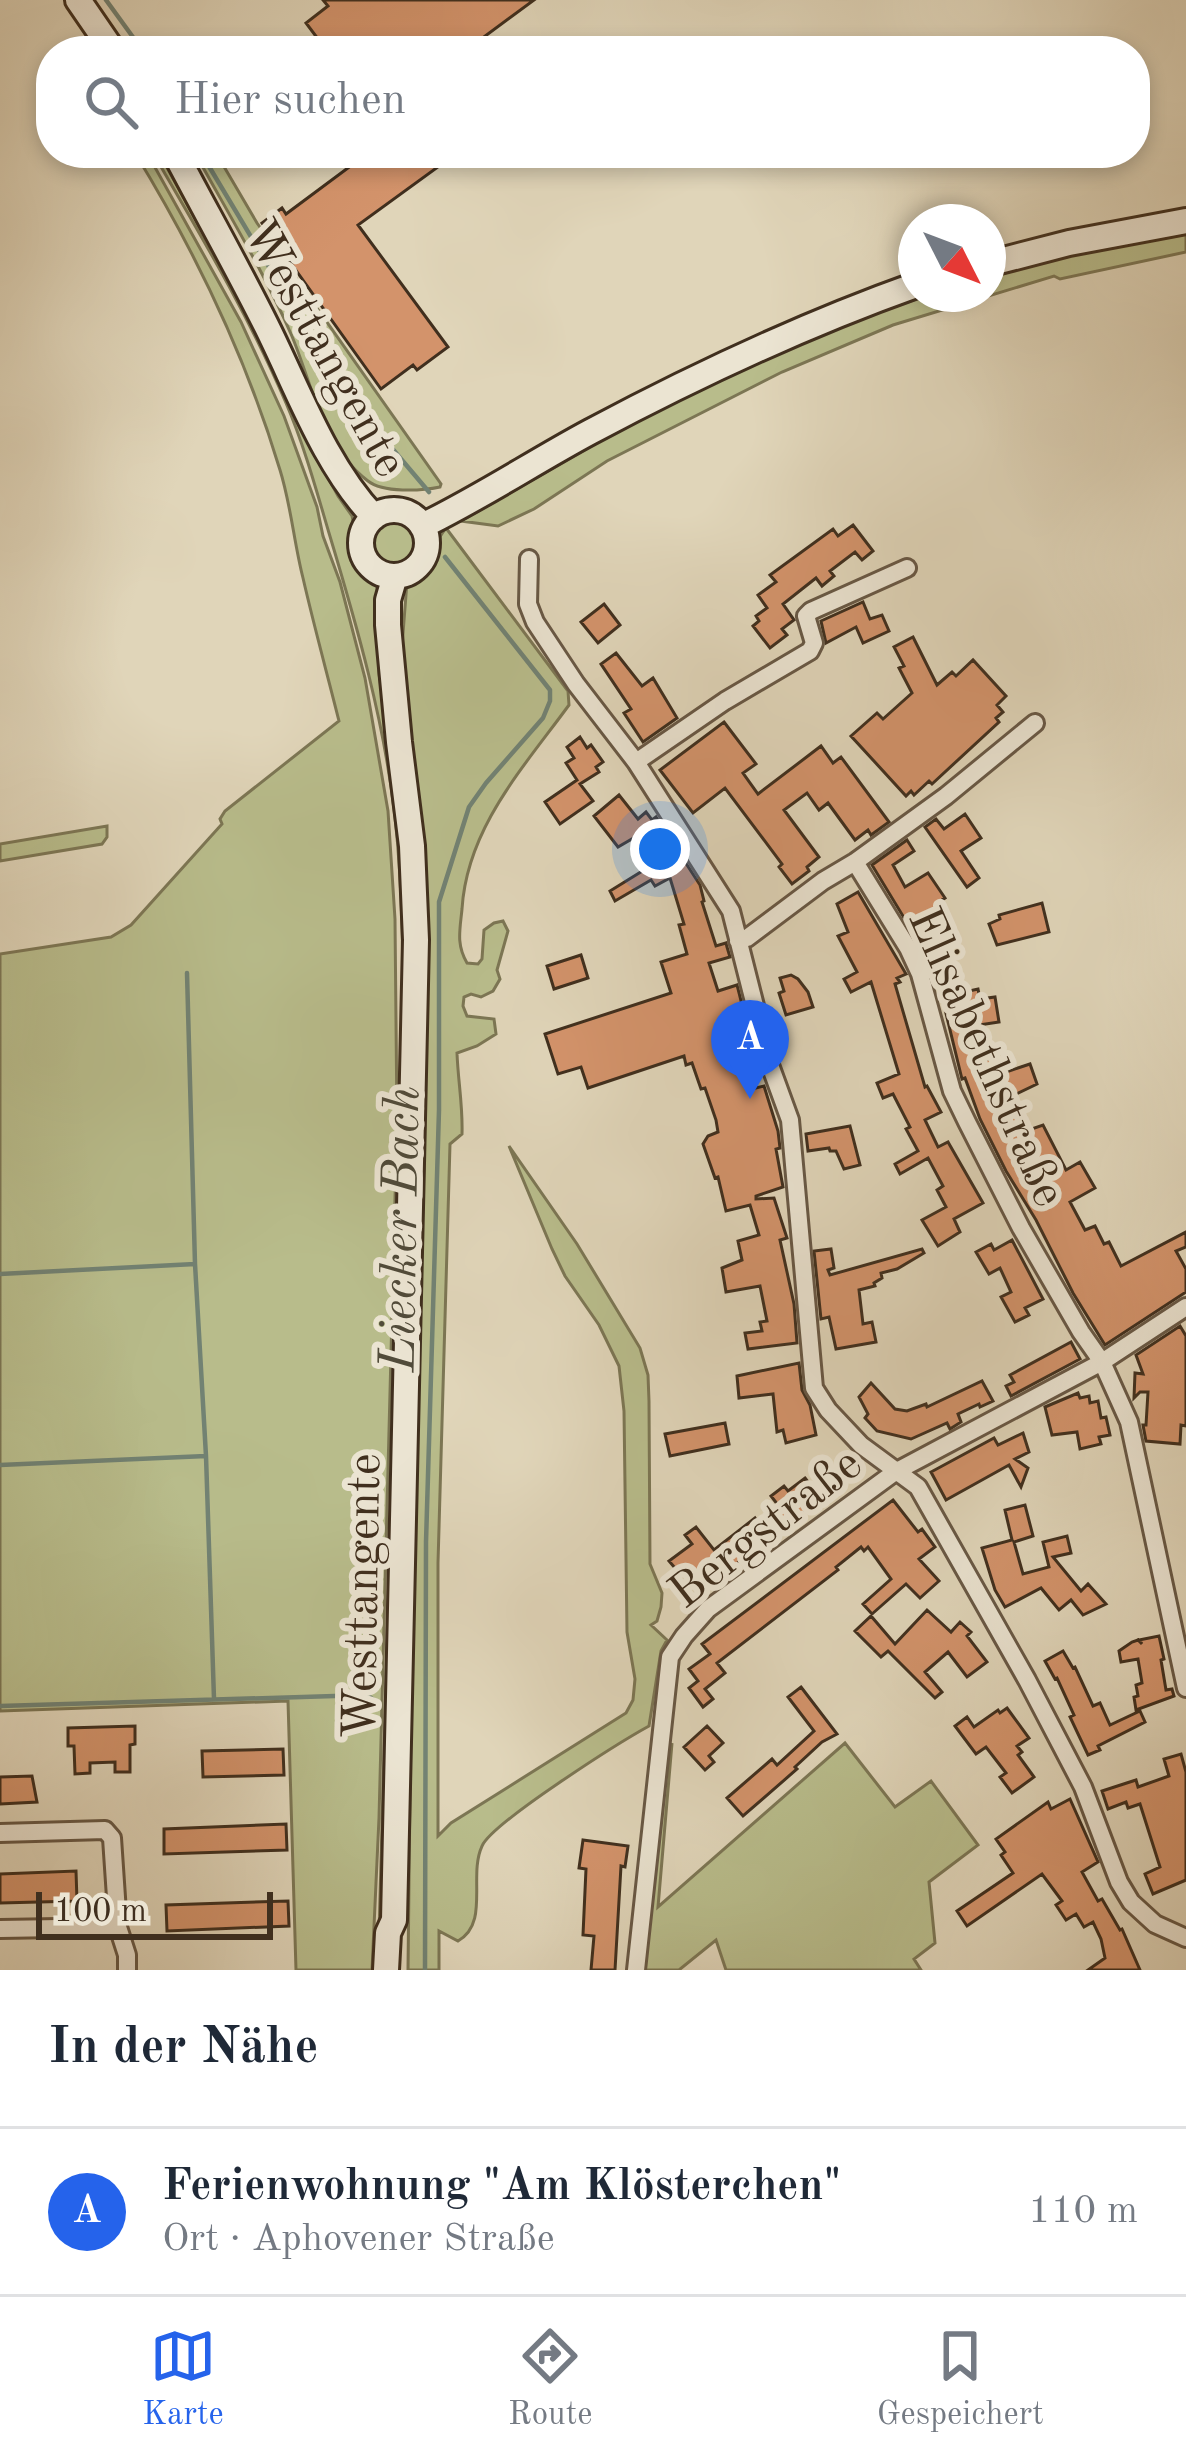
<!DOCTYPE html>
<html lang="de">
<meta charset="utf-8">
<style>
:root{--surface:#fff;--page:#f6f6f7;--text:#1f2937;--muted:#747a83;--line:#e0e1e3;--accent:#2563eb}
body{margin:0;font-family:"Old Standard TT",serif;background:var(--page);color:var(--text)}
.compass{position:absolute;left:898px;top:204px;width:108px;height:108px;border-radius:50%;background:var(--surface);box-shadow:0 6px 18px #0003;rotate:132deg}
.scale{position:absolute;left:36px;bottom:30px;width:237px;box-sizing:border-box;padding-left:12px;border:6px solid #402f1e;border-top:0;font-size:33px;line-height:42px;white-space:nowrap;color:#402f1e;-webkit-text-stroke:9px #ebe4d2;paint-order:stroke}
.you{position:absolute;left:660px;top:849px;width:42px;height:42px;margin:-30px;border:9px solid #fff;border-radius:50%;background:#1a73e8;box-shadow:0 0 0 18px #1a73e833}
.badge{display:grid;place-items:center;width:78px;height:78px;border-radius:50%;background:var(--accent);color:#fff;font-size:39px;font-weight:700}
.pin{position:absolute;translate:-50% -99px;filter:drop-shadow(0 3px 6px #0008)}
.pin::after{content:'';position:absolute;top:63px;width:42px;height:36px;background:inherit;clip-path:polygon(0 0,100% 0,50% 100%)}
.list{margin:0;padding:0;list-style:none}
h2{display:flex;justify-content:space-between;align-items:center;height:156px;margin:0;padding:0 48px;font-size:51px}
h2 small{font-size:39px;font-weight:400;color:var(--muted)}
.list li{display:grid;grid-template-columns:78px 1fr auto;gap:36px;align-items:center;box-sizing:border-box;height:168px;padding:0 48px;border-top:3px solid var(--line)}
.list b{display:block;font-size:45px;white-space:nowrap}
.list p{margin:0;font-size:39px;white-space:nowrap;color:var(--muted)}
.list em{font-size:39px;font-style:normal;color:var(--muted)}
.icon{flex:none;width:66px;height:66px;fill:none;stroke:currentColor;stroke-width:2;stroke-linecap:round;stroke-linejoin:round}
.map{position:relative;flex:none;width:1186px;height:1970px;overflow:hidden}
.search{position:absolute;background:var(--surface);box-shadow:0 6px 18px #0003;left:36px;right:36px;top:36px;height:132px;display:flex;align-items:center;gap:30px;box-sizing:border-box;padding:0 42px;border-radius:48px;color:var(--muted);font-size:45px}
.sheet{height:324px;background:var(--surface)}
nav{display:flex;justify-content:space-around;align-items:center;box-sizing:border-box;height:168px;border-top:3px solid var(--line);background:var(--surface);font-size:33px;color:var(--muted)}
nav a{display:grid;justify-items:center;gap:6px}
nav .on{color:var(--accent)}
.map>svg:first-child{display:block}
</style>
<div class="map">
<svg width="1186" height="1970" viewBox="0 0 1186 1970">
<rect width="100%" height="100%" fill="#e0d5b9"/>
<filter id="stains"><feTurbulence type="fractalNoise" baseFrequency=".00167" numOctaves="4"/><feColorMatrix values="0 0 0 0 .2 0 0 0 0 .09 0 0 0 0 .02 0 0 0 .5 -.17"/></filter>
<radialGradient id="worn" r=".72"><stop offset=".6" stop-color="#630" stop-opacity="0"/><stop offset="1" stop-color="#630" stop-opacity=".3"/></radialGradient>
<path fill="#b8bc8b" stroke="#7c7654" stroke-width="3" d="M135 153H147L241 322 284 416 317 507 323 536 340 582 365 678 388 811 395 919 397 1122 379 1818 372 1970H296L288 1701 0 1711V954L111 937 131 925 222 824 220 819 225 811 339 721C327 673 314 626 303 578 294 543 291 505 280 470 247 360 195 251 135 153Z
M153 153H159L251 319 310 444 338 496 352 516 355 530 351 542 354 560 364 575 377 585 379 674 400 820 407 942 386 1930 378 1970 403 1064C403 982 404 899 395 817 384 720 357 626 329 533 316 489 304 445 286 403 249 316 200 234 153 153Z
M195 153H216L257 223 441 484 440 487C421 491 383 493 368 481 321 446 313 385 291 334 264 272 228 213 195 153Z
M1186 231V252L1060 279 1054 276 893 325 782 372 607 461 534 509 498 526 461 521 650 412 743 366 840 326 930 294H988V276L1100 247Z
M371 543a22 22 0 1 1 44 0a22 22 0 1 1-44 0Z
M446 528 568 691 569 705C523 768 467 828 462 909 460 930 456 944 467 963L478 964 482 959 484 930 494 923 503 921 508 931 497 970 500 979 493 991 481 997 471 994 464 997 463 1006 467 1016 494 1019 496 1034 477 1046 457 1053C458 1081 463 1106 462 1134L450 1144 438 1563V1836L451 1823 626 1713 633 1700 635 1679 627 1632 624 1411 619 1366 599 1325 565 1276 552 1249 509 1146 577 1244 640 1348 648 1375 649 1401 650 1564 662 1593 661 1607 657 1621 651 1625 667 1640 661 1651 649 1726C620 1742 493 1822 482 1846 468 1876 490 1923 458 1941L439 1931V1970H408L412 1617 424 1160 426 963 401 659 407 582C429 566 430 548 446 528Z
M107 826V837L102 844 0 861V844Z
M672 1743 658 1907 845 1743 895 1807 931 1781 978 1845 929 1882 935 1943 914 1959 921 1970H726L716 1940 679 1970H643L656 1827Z"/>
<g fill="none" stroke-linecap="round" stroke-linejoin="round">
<path stroke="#728273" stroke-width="4.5" d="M106 0 143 51
M201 153 302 322 374 427 429 492
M187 973 195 1264
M0 1274 195 1264 206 1456
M0 1465 206 1456 214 1699
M0 1706 367 1695 379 1704
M425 1970 426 1542 439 1110V902L469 807 486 783 543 718 550 701V690L445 557"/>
</g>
<path fill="#d3936b" stroke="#402f1e" stroke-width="3" d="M323 0H534L465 51H327L306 23 328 6Z
M368 153H434L442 164 358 225 448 347 417 370 413 365 381 389 262 223 282 208 286 214Z
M853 525 873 551 862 560 855 552 830 571 834 576 822 586 816 578 783 604 794 620 782 629 787 635 770 648 753 626 759 621 756 616 767 608 758 595 776 582 770 575 833 529 838 536Z
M863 602 870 619 882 615 889 631 863 643 856 627 826 643 821 621Z
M604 604 620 625 598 643 581 622Z
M913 637 937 685 952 672 956 676 973 660 1006 696 997 705 1003 712 996 718 999 722 932 784 929 781 914 795 911 791 906 796 851 736 877 713 883 719 912 693 899 668 904 666 894 647Z
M616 653 642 686 653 678 677 718 643 742 624 713 631 709 601 664Z
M724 722 756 764 743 773 758 794 821 746 833 763 841 757 889 822 871 835 868 830 855 840 828 803 819 810 807 793 784 810 819 857 807 867 809 871 792 884 779 867 782 864 725 788 693 813 660 770Z
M580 737 587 748 591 745 603 762 596 767 599 772 580 784 593 801 560 824 545 802 577 780 566 763 574 758 567 747Z
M619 795 638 819 646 812 652 820 656 817 700 885 704 901 702 902 716 946 726 943 727 947 730 957 709 963 718 991 737 985 756 1060 748 1063 756 1088 764 1086 778 1131 780 1148 776 1149 783 1187 756 1196V1199L774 1198 787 1238 780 1240 794 1304 797 1343 748 1349 745 1333 762 1331 760 1322 767 1321 760 1286 726 1292 722 1268 742 1260 738 1241 759 1235 750 1205 726 1211 718 1177 715 1178 703 1144 708 1136 718 1132 716 1120 705 1088 701 1089 692 1063 686 1065 684 1056 588 1088 581 1067 558 1074 545 1034 671 993 661 962 687 954 679 925 684 924 670 878 655 886 651 880 615 901 610 891 652 865 650 862 654 861 637 836 618 847 594 816Z
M965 814 981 838 961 851 979 878 967 887 925 827 936 819 944 829Z
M907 840 914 851 893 865 905 887 928 873 945 898 936 904 938 907 909 926 872 865Z
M858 892 906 974 897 978 900 982 895 984 925 1087 927 1086 941 1112 925 1120 938 1147 948 1142 983 1203 954 1219 960 1232 938 1246 922 1220 946 1207 937 1190 943 1186 928 1158 900 1174 895 1164 918 1151 906 1129 910 1127 893 1094 883 1098 877 1083 899 1074 871 982 851 992 844 979 857 972 838 936 848 932 837 904Z
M1042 903 1049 932 997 945 989 924 1000 919 999 915Z
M581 955 588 978 554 989 547 966Z
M791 975 798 979 808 992 813 1007 786 1015 779 993 784 991 780 978Z
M978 989 980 999 995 997 999 1022 979 1025 986 1060 993 1057 994 1061 998 1060 1003 1073 1030 1064 1037 1084 1014 1095 1024 1121 1029 1130 1043 1125 1066 1170 1080 1162 1095 1188 1070 1202 1085 1230 1095 1226 1104 1244 1109 1242 1121 1266 1186 1232V1247L1176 1251 1186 1269V1292L1105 1345 1073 1293 1036 1220 1006 1171 980 1119 965 1078 962 1079 961 1075 942 997Z
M850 1126 860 1165 844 1169 836 1151H830L829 1148 808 1151 806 1134Z
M1012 1240 1043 1299 1025 1308 1029 1315 1015 1322 1001 1297 1011 1292 1000 1268 989 1274 976 1252 991 1244 994 1250Z
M831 1249 834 1268 828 1270 830 1275 922 1249 924 1253 897 1269 881 1273 882 1278 874 1283 875 1286 859 1290 863 1324 872 1322 876 1342 836 1349 829 1317 821 1319 814 1251Z
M1180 1326 1186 1336V1426L1181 1425 1180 1444 1146 1441 1143 1425H1146L1148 1392H1140L1134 1398 1135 1373 1143 1374 1136 1355Z
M1071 1342 1080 1359 1011 1396 1006 1386 1014 1382 1010 1375Z
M799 1363 802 1390 810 1405 816 1435 786 1443 783 1430 777 1432 773 1394 739 1398 737 1376Z
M982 1381 993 1401 980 1407 979 1404 958 1414 961 1422 950 1429 947 1423 911 1439 877 1431 865 1418 868 1414 859 1397 871 1383 895 1409 907 1411 926 1404 927 1407Z
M1078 1393 1080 1398 1089 1396 1090 1403 1098 1401 1101 1418 1106 1417 1110 1435 1099 1437 1101 1444 1080 1449 1077 1432 1052 1435 1045 1407Z
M725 1423 729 1444 670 1456 665 1434Z
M1023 1433 1029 1452 1015 1459 1028 1468 1021 1487 1009 1465 946 1500 931 1472 994 1438 998 1445Z
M805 1478 821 1499 735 1565 729 1558 700 1580 691 1568 681 1575 669 1561 692 1544 685 1535 696 1527 714 1550 755 1518 757 1521 778 1505 771 1496 784 1486 788 1491Z
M893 1500 918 1532 922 1529 935 1547 919 1559 939 1581 920 1598 906 1584 872 1614 863 1604 891 1579 868 1547 864 1551 861 1547 836 1567 838 1570 717 1663 725 1673 705 1689 713 1699 703 1707 689 1688 698 1681 689 1669 710 1654 702 1644Z
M1025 1505 1033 1536 1014 1542 1023 1574 1049 1567 1043 1542 1067 1536 1071 1553 1053 1557 1081 1591 1088 1584 1106 1604 1083 1615 1071 1600 1059 1610 1041 1588 1005 1607 995 1590 982 1548 1012 1540 1005 1510Z
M927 1610 951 1632 960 1622 971 1632 967 1636 987 1662 967 1677 948 1652 925 1672 942 1692 935 1698 888 1651 881 1657 855 1631 871 1616 895 1644Z
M1159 1636 1164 1659 1161 1660 1166 1690 1172 1689 1174 1696 1136 1710 1134 1697 1138 1696 1136 1685 1142 1683 1138 1659 1121 1662 1119 1651 1132 1642 1138 1640 1142 1644 1139 1640Z
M1063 1651 1073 1668 1075 1667 1093 1706 1100 1703 1110 1725 1140 1711 1145 1722 1098 1746 1100 1750 1088 1755 1070 1717 1074 1715 1057 1678 1055 1679 1045 1661Z
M801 1687 837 1734 822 1742 795 1767 797 1769 743 1816 727 1798 772 1759 777 1765 814 1731 788 1697Z
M1007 1708 1029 1738 1017 1746 1022 1752 1018 1755 1034 1777 1012 1793 1000 1777 1006 1773 986 1747 976 1754 955 1726 967 1717 974 1727 998 1710 1000 1713Z
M135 1726V1744L130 1745V1772H115V1762L90 1763V1773L75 1774 74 1746H68V1728Z
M707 1726 723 1743 709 1756 714 1762 705 1770 684 1747Z
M283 1749 284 1775 203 1777 202 1751Z
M1181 1754 1186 1772V1880L1153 1894 1145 1874 1160 1867 1140 1804 1128 1808 1126 1802 1108 1809 1102 1791 1136 1780 1138 1787 1169 1776 1164 1759Z
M32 1776 37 1802 0 1804V1777Z
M1070 1799 1098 1862 1082 1872 1098 1901 1102 1899 1120 1930 1122 1929 1140 1970H1088L1105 1958 1101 1939 1093 1922 1084 1927 1076 1914 1066 1920 1056 1905 1062 1901 1042 1874 967 1926 957 1911 1013 1873 1001 1855 1005 1852 996 1839 1048 1802 1051 1809Z
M286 1824 287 1850 164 1854V1829Z
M583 1840 628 1846 625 1867 621 1866 615 1970H591L594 1936 583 1935 586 1869 579 1868Z
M76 1871 77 1901 0 1903V1874Z
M288 1901 289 1926 167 1931 166 1905Z"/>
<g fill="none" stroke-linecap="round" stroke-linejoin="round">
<defs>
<path id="street" d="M529 559 528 604 535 622 576 684 636 762 731 911 770 1065 790 1120 814 1388 828 1410 861 1445 918 1487 1027 1680 1083 1787 1119 1882 1131 1902 1155 1924 1186 1938
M636 762 725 701 810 651 814 643 806 616 811 611 907 568
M855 862 908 948 920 974 952 1091 967 1122 1021 1228 1081 1332 1102 1362 1129 1422 1186 1688
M738 941 747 938 823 881 855 862 946 796 1035 723
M0 1833 105 1830 112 1838 118 1927 127 1955V1970
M0 1929 118 1927
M636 1970 670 1657 684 1636 708 1609 895 1472 1102 1362 1186 1307"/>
<path id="secondary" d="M78 0 113 51
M175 153C205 210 237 267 266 325 298 389 324 464 374 517
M988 264 1069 243 1186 221
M361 543a33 33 0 1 1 66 0a33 33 0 1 1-66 0Z
M422 526C480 498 534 462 590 432 697 375 801 326 916 285
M386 1970 388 1933 394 1920 416 940 412 846 399 742 388 625V600L395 576"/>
</defs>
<use href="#street" stroke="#685845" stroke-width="22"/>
<use href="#secondary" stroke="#402f1e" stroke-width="30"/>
<use href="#street" stroke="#ebe4d2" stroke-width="16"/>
<use href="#secondary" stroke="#ebe4d2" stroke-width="24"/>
</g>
<g text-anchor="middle" stroke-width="12" stroke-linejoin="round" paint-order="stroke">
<g font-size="48" fill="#402f1e" stroke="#ebe4d2">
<text transform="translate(327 347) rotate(61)" y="17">Westtangente</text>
<text transform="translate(989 1056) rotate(66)" y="17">Elisabethstraße</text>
<text transform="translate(764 1526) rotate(-38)" y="17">Bergstraße</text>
<text transform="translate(360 1596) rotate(-89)" y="17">Westtangente</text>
</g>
<g font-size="51" font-style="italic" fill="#514b3a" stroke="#ebe4d2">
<text transform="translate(398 1229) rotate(-89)" y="18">Liecker Bach</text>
</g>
</g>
<rect width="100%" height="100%" filter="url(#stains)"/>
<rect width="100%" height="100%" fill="url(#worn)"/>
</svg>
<svg class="compass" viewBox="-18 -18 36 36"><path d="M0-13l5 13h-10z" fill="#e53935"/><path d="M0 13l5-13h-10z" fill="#747a83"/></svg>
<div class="scale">100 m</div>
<div class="you"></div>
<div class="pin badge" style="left:750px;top:1099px">A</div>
<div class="search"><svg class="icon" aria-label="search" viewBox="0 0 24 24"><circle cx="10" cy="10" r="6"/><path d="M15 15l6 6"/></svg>Hier suchen</div>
</div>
<section class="sheet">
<h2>In der Nähe<small></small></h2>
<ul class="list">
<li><span class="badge">A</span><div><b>Ferienwohnung &quot;Am Klösterchen&quot;</b><p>Ort · Aphovener Straße</p></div><em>110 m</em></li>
</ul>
</section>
<nav>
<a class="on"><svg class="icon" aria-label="map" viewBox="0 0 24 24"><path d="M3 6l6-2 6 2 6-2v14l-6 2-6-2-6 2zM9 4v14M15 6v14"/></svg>Karte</a>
<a><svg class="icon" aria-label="directions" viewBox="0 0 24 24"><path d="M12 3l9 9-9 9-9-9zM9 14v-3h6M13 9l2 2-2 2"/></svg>Route</a>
<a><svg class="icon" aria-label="saved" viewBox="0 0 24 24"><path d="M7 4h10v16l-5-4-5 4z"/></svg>Gespeichert</a>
</nav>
